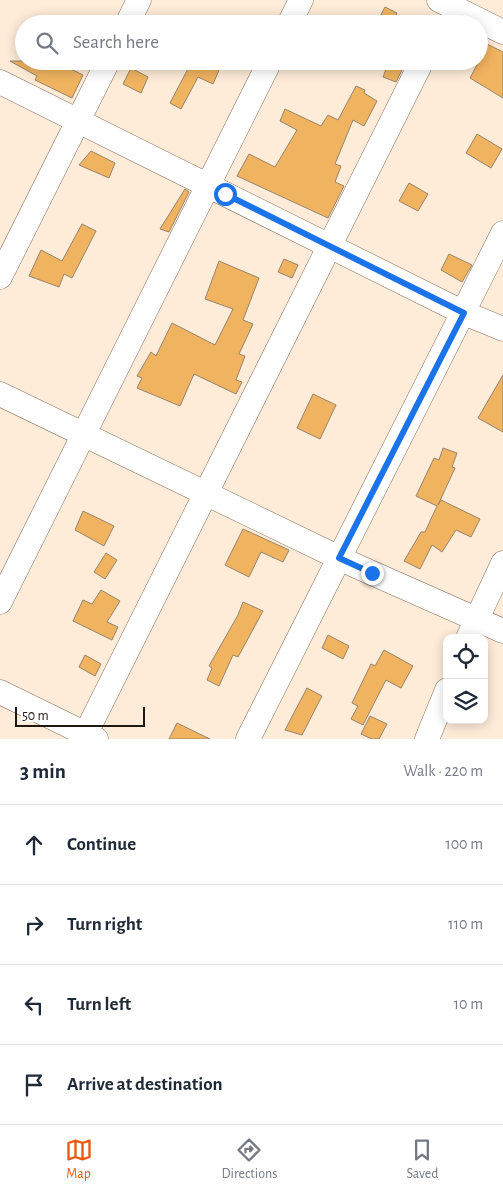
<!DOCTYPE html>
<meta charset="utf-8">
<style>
:root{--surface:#fff;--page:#f6f6f7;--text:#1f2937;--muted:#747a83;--line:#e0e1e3;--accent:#ea580c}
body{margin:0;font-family:"Alegreya Sans",sans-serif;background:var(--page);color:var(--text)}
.controls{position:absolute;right:15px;bottom:15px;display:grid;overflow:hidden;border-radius:10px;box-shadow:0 2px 12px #0003}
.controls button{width:45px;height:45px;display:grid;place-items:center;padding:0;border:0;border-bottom:1px solid var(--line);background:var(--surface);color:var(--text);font:25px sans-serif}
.scale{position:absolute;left:15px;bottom:12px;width:130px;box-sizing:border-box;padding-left:5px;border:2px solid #20180f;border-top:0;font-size:14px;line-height:18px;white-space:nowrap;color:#20180f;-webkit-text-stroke:4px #fff;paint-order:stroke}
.stop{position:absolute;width:15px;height:15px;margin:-11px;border:4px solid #1a73e8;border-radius:50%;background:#fff}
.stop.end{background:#1a73e8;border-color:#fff;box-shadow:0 1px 5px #0008}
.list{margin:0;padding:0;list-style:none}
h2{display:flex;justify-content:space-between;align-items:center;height:65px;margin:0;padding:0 20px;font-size:21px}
h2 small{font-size:16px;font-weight:400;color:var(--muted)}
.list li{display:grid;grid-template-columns:32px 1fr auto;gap:15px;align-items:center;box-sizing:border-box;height:80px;padding:0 20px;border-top:1px solid var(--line)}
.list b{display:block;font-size:19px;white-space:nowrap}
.list em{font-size:16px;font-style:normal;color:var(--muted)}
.icon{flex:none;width:28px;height:28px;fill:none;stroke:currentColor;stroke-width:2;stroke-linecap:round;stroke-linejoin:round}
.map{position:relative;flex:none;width:503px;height:739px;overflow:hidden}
.search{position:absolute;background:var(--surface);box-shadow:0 2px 12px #0003;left:15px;right:15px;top:15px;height:55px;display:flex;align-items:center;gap:12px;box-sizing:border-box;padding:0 18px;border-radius:28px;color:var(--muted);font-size:19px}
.sheet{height:385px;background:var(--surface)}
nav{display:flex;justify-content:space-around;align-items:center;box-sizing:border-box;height:70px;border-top:1px solid var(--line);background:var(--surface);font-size:14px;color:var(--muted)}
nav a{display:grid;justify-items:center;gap:2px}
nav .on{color:var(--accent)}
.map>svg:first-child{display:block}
</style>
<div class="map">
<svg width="503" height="739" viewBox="0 0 503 739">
<rect width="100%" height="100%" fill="#feebd8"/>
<path fill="#f0b360" stroke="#97846c" d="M385 7 397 13 391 24H376Z
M479 40 503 52V98L470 78 479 61Z
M10 61H55L83 75 72 98 35 80 37 76Z
M192 61H223L213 84 198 77 181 109 170 103Z
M388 64 402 70 396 82 383 77Z
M131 68 148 77 141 93 123 84Z
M356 86 365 90 364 93 377 101 364 126 353 120 335 164 341 166 335 182 344 186 328 218 237 176 249 154 275 167 297 130 280 121 285 109 321 126 328 115 338 120Z
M477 134 502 149 491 168 466 153Z
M91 151 115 163 109 178 79 165Z
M409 183 428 194 418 211 399 201Z
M185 189 189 192 169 232 160 229Z
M82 224 96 231 72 278 64 274 59 287 29 276 41 250 62 261Z
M449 254 472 265 462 282 441 270Z
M284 259 298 265 292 278 278 272Z
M219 261 259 278 243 320 253 324 239 354 245 356 236 380 242 382 236 394 194 374 180 406 137 388 142 378 137 376 151 352 156 356 172 323 215 345 233 309 205 299Z
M503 375V432L478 418Z
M313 394 336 405 320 439 297 428Z
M443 448 457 453 452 467 455 468 438 505 441 500 480 519 471 537 456 530 442 552 432 545 420 569 404 561 421 532H425L437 506 416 496 434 458 439 460Z
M83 511 114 526 104 546 75 530Z
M243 529 289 550 283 562 261 552 249 577 225 565Z
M106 553 117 560 105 579 94 572Z
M101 590 120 601 107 622 118 627 112 640 73 621 83 600 92 604Z
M243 602 263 611 238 657 233 655 219 686 207 680 212 668 209 666 238 615Z
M328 635 349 646 343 659 322 648Z
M384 650 413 666 401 688 386 680 363 725 351 719 358 706 352 703 371 664 375 666Z
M85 655 101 664 95 676 79 667Z
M307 688 322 696 302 735 285 730Z
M370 716 387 724 379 739H372L361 734Z
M177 723 210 739H169Z"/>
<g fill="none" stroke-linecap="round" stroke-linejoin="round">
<defs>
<path id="minor" d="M439 0 503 32
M127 24 139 0
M289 24 301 0
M0 82 464 313 503 329
M0 277 108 61
M0 394 354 565 503 631
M0 602 270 61
M468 638 503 563
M0 692 96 739
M83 739 422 61
M248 739 503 233
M427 739 447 690"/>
</defs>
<use href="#minor" stroke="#88745e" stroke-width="25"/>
<use href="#minor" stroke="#fff" stroke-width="24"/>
</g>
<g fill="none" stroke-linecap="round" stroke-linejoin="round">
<path stroke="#1a73e8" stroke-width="6" d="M225 194 464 313 339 558 372 573"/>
</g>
</svg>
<div class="controls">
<button><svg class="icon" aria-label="locate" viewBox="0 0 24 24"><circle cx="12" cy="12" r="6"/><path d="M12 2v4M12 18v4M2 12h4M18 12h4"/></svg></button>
<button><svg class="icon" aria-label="layers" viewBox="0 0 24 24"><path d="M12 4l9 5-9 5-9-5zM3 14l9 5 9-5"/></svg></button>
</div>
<div class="scale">50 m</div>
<div class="stop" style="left:225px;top:194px"></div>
<div class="stop end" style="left:372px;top:573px"></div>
<div class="search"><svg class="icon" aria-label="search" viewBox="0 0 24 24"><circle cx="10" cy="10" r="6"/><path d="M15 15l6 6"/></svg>Search here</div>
</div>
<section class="sheet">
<h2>3 min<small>Walk · 220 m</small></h2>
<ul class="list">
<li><svg class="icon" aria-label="ahead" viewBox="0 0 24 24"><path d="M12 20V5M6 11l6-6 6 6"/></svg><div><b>Continue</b></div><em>100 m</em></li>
<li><svg class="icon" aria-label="right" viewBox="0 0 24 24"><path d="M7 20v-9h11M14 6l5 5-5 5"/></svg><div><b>Turn right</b></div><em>110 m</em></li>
<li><svg class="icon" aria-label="left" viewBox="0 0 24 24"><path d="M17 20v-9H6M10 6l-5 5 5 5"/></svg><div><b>Turn left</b></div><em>10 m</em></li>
<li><svg class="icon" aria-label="arrive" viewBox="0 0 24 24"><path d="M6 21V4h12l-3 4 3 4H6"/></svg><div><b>Arrive at destination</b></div></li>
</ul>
</section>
<nav>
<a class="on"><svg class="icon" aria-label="map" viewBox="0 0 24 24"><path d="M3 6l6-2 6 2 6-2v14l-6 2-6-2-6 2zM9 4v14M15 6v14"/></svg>Map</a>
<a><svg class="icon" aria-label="directions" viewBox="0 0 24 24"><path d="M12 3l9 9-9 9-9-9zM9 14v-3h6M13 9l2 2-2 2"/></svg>Directions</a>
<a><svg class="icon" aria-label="saved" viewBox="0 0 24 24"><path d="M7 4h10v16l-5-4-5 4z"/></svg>Saved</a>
</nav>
